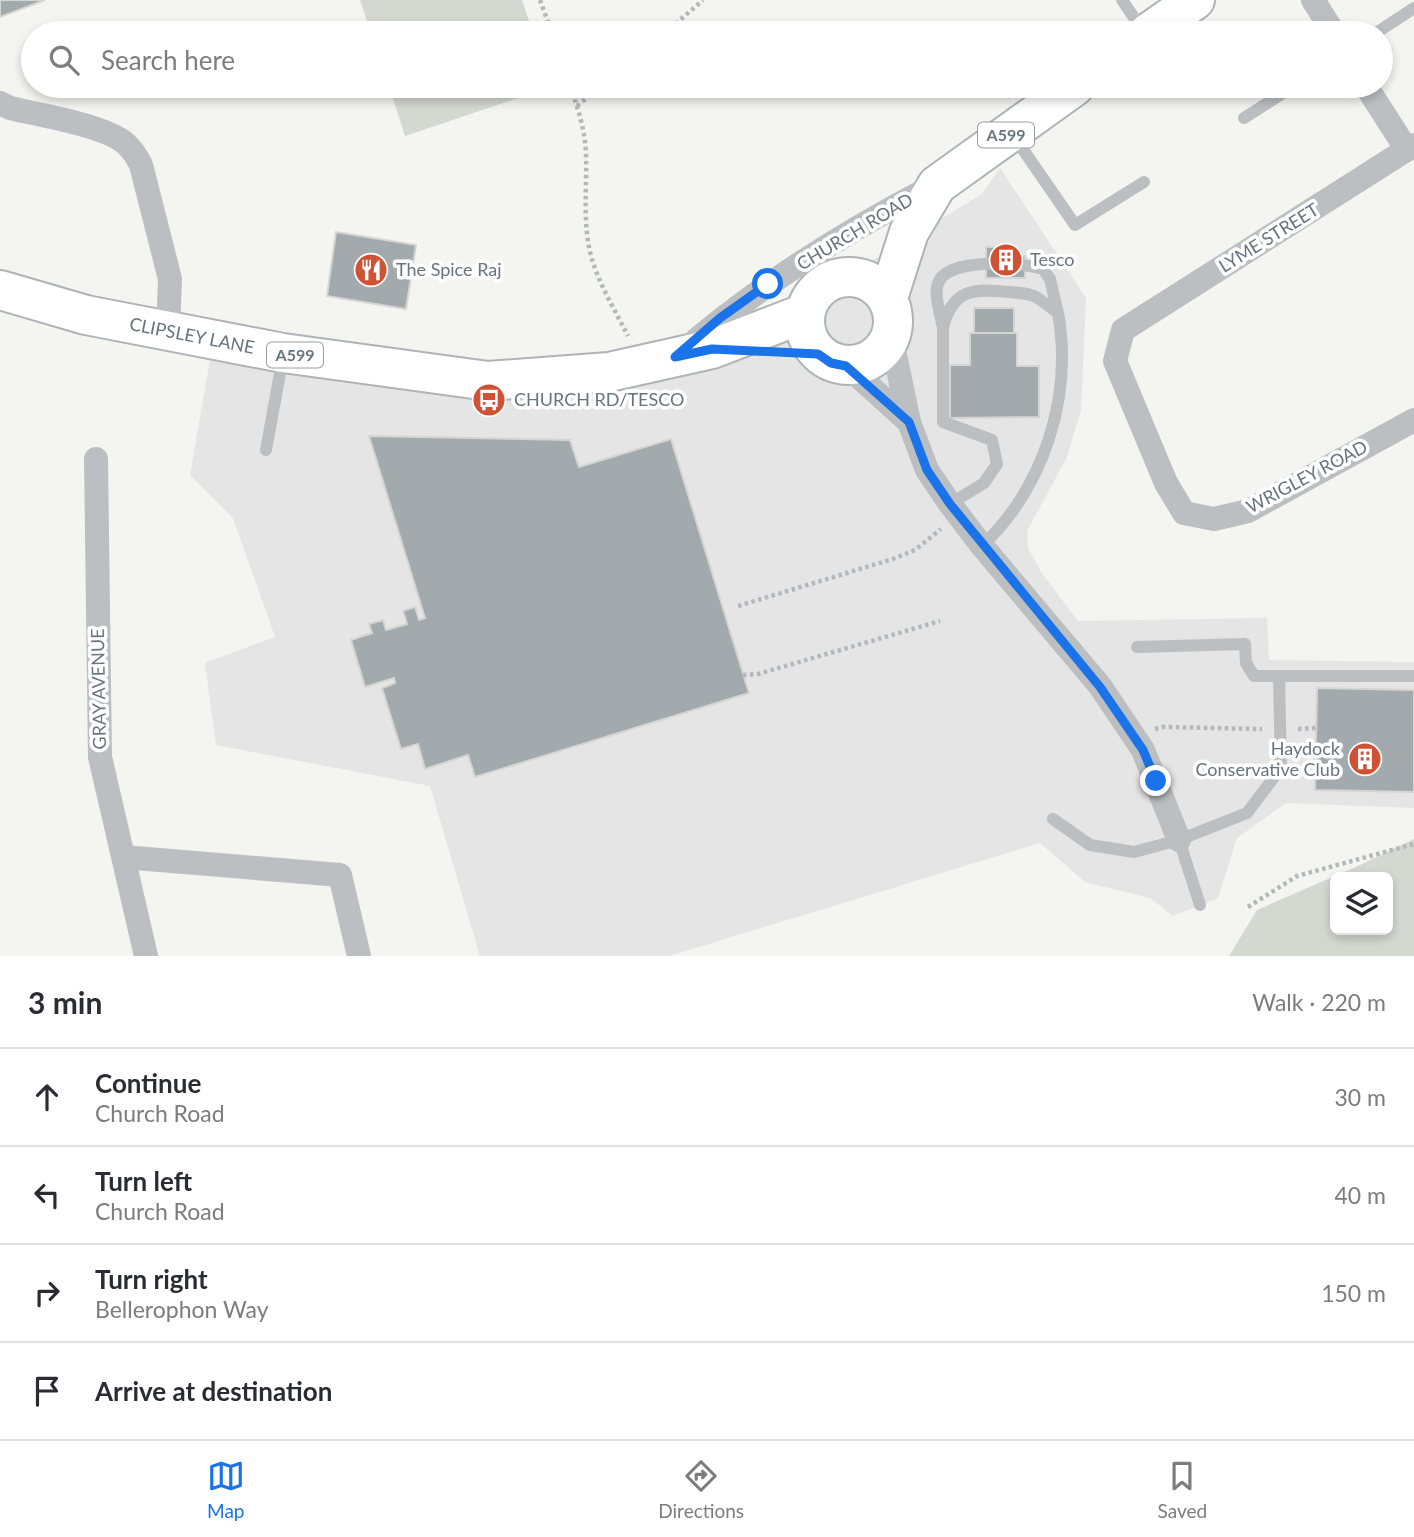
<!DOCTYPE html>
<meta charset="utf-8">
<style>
:root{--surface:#fff;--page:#f2f2f3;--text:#2b2b33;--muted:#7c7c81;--line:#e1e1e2;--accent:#1a73e8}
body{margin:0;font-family:Lato,sans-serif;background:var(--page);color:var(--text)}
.controls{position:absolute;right:21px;bottom:21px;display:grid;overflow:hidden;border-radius:10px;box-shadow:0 4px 10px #0003}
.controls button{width:63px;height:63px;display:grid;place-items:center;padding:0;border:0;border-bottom:2px solid var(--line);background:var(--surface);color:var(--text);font:35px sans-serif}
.stop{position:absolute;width:21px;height:21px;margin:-16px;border:5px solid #1a73e8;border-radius:50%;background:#fff}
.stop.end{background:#1a73e8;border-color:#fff;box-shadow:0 2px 7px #0008}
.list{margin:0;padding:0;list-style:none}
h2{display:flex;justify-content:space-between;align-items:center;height:91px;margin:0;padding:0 28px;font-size:30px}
h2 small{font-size:23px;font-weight:400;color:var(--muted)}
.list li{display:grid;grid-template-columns:46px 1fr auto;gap:21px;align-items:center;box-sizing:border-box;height:98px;padding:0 28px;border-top:2px solid var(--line)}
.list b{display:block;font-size:26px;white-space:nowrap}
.list p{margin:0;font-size:23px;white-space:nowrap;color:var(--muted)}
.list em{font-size:23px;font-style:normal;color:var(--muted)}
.icon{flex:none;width:38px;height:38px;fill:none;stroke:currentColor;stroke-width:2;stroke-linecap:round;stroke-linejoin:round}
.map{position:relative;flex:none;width:1414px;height:956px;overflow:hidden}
.search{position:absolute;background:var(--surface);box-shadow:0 4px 10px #0003;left:21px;right:21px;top:21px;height:77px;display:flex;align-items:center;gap:18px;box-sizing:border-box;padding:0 24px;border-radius:38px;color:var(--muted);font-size:26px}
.sheet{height:483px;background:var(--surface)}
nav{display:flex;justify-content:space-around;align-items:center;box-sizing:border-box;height:98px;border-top:2px solid var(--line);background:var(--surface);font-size:19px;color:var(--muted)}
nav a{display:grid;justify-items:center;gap:4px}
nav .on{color:var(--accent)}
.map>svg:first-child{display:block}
</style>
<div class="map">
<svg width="1414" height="956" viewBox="0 0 1414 956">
<rect width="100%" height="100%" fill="#f4f4f0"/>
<path fill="#e4e5e4" d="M1000 168 1086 298 1081 410 1067 457 1027 531 1028 548 1041 572 1078 621 1267 618 1269 660 1414 662V808L1286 803 1237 838 1218 898 1173 916 1150 898 1085 882 1040 843 669 956H480L430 786 216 745 205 663 275 637 233 518 190 475 212 348 430 390 614 396 721 352 982 194Z"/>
<path fill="#d3d8d0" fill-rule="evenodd" d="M360 0H522L533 33H371Z
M389 86H550L551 87 405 136Z
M1414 839V956H1229L1257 910 1358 866ZM1388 877V930H1335V877Z"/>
<path fill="#a2aaae" stroke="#d5d5d3" stroke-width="2" d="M0 0H45L0 17Z
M336 232 416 245 406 309 327 296Z
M986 247H1010V257L1025 256V278H986Z
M974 308H1014V333H974Z
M970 333H1017V366H1039V417L950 418V365H970Z
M369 436 570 440 579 467 671 439 749 693 475 777 468 755 425 769 418 744 401 749 382 688 395 683 394 678 365 687 351 640 372 633 369 624 383 620 386 630 407 624 403 611 415 607 419 620 425 618Z
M1317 688 1414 690V792L1315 790Z"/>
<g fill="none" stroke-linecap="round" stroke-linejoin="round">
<defs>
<path id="primary" d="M1148 33 1195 0
M805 321a44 44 0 1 1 88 0a44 44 0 1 1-88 0Z
M0 290 86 315 283 353 488 381 609 372 712 349 805 313
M888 298 909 232 937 185 1075 86"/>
</defs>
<use href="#primary" stroke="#afb3b6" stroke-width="42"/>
<path stroke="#b5b8ba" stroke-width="4.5" stroke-dasharray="3.5 3.5" stroke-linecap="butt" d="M540 0 552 33
M665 33 703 0
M570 86C578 108 585 130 586 154 587 185 583 216 589 247 595 278 614 308 628 336
M577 106 601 86
M738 606 893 559 915 550 941 529
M743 675 758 674 940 621
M1155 729 1163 727 1262 729
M1298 729 1316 728
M1248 907 1297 876 1414 844"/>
<path stroke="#bbbfc2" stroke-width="12" d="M1122 0 1143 31
M1376 33 1414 8
M1244 118 1294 86
M1013 135 1075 225 1144 182
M942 324C940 311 933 293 939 281 950 258 1022 262 1043 269L1050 279 1058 313
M266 450 283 357
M950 504 984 483 997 464 992 440 943 422V328C952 289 974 288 1009 292 1018 293 1029 293 1036 297 1044 302 1051 308 1058 313 1073 397 1044 487 982 546
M1137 647 1245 644 1246 663 1254 676H1414
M1053 819 1090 845 1134 852 1179 840 1247 813 1281 768 1279 676
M1179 840 1200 905"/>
<path stroke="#bbbfc2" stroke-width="24" d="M1313 0 1334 33
M1366 86 1407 150
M0 103 10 108C39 115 103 125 125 143 132 149 137 157 141 165L170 279 168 331
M1414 145 1123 330 1115 361 1166 483 1184 513 1214 519 1248 511 1414 420
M891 336 909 422 927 470 950 504 982 546 1100 686 1143 750 1179 840
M681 353C756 287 845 232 933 186
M847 366 909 422
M96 459 100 757 146 956
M123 857 340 875 359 956"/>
<use href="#primary" stroke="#fff" stroke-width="38"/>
</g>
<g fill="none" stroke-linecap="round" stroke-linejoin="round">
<path stroke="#1a73e8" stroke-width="9" d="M768 284 720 318 675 357 712 349 818 354 831 363 846 366 909 422 927 470 950 504 1100 687 1143 750 1156 781"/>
</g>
<defs>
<symbol id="building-disc" viewBox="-11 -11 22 22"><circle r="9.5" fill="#d05234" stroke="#fff"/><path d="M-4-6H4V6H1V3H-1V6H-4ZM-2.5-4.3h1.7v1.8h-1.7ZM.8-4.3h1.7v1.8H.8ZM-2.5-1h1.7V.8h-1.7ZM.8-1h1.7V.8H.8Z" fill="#fff"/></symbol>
<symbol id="restaurant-disc" viewBox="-11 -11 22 22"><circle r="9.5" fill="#d05234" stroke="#fff"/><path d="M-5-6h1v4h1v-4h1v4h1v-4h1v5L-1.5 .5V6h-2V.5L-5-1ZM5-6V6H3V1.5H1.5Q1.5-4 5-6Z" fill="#fff"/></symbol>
<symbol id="bus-disc" viewBox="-11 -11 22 22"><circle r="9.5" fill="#d05234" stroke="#fff"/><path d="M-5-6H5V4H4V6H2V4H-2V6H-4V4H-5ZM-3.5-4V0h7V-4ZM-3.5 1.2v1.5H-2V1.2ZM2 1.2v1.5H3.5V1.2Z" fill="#fff"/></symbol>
</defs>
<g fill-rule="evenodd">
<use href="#building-disc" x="987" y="241" width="38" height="38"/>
<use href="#restaurant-disc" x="352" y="251" width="38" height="38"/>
<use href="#bus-disc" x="470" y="381" width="38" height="38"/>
<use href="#building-disc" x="1346" y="740" width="38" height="38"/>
</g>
<g text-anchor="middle" stroke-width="7" stroke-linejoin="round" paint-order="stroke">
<g fill="#fff" stroke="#949ea5" stroke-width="2">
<rect x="978" y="122.5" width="56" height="25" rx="5"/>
<rect x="267" y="342.5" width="56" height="25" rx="5"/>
</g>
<g font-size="16" font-weight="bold" fill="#66757e">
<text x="1006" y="141">A599</text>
<text x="295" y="361">A599</text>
</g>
<g font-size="18" fill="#66757e" stroke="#fff">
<text transform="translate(855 232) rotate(-31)" y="6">CHURCH ROAD</text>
<text transform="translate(1269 238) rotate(-32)" y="6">LYME STREET</text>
<text transform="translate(192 336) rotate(11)" y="6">CLIPSLEY LANE</text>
<text transform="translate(1307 477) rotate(-28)" y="6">WRIGLEY ROAD</text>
<text transform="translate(99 689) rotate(-91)" y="6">GRAY AVENUE</text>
</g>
<g font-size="18" fill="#66757e" stroke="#fff" text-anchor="start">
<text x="1030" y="266">Tesco</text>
<text x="396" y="276">The Spice Raj</text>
<text x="514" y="406">CHURCH RD/TESCO</text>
<text x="1340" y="755" text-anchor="end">Haydock<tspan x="1340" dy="21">Conservative Club</tspan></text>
</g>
</g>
</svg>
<div class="controls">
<button><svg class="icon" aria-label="layers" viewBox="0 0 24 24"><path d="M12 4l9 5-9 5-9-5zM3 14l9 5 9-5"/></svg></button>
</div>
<div class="stop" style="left:768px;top:284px"></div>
<div class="stop end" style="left:1156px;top:781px"></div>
<div class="search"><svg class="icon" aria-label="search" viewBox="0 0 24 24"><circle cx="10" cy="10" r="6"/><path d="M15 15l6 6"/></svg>Search here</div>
</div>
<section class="sheet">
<h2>3 min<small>Walk · 220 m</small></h2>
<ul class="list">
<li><svg class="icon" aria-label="ahead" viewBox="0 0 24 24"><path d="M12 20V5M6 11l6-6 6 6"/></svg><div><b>Continue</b><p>Church Road</p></div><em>30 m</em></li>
<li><svg class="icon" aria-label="left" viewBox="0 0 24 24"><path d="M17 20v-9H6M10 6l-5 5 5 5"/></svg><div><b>Turn left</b><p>Church Road</p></div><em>40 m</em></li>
<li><svg class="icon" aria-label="right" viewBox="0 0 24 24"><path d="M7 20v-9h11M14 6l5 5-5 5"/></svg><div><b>Turn right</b><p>Bellerophon Way</p></div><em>150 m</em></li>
<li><svg class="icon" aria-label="arrive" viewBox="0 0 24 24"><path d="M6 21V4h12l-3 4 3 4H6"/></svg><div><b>Arrive at destination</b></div></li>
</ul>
</section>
<nav>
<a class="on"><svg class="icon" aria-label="map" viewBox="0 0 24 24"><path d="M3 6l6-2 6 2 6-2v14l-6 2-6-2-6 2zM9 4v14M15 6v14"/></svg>Map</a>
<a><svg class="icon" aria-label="directions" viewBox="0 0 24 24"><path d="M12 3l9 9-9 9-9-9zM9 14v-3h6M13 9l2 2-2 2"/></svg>Directions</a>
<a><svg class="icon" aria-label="saved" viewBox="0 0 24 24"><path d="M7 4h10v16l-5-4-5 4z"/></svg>Saved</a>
</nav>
